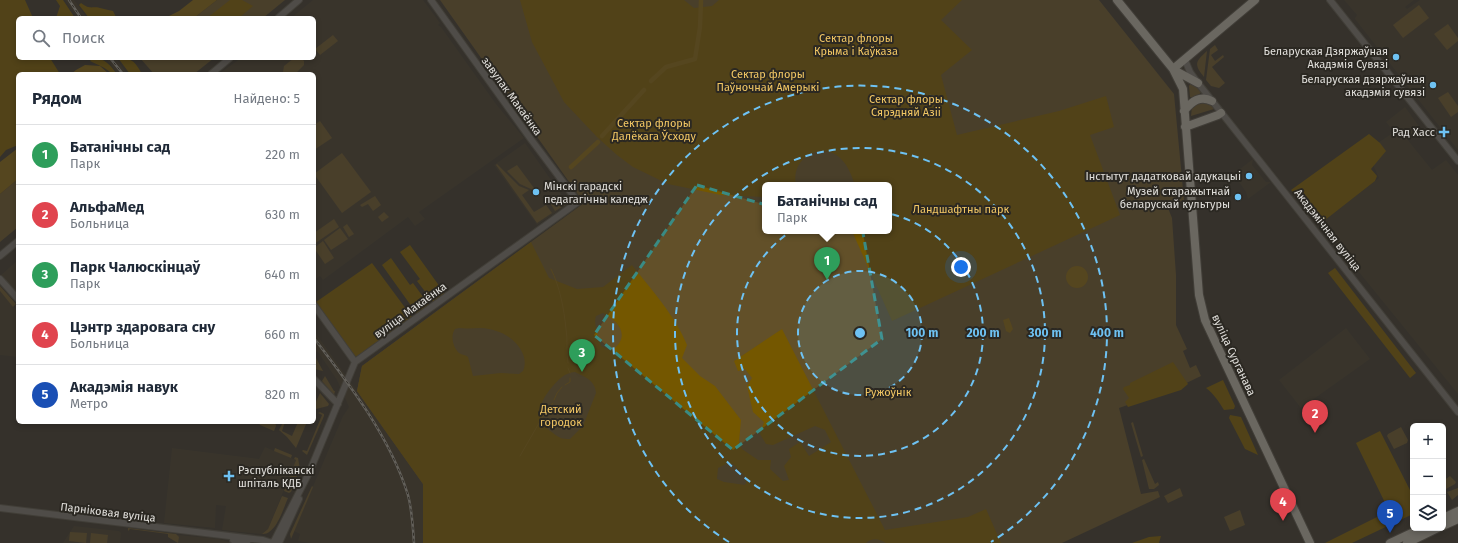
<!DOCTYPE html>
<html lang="ru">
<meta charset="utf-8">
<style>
:root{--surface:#fff;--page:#f2f2f3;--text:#1f2937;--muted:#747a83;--line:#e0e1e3;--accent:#111827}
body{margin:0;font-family:"Fira Sans",sans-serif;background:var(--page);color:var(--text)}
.controls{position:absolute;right:12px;bottom:12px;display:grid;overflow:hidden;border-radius:6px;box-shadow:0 2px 6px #0003}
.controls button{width:36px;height:36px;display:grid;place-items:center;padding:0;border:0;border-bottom:1px solid var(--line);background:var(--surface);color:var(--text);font:20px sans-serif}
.you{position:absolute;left:961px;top:267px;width:14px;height:14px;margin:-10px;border:3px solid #fff;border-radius:50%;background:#1a73e8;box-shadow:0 0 0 6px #1a73e833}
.badge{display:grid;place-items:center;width:26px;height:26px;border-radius:50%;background:var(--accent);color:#fff;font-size:13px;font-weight:700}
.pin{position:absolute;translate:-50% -33px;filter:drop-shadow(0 1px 2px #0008)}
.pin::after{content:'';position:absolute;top:21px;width:14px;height:12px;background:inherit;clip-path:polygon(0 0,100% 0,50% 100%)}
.popup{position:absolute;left:762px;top:182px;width:130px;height:52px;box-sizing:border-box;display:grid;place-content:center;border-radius:6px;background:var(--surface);filter:drop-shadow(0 1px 3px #0005);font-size:13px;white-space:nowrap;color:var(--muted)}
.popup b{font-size:15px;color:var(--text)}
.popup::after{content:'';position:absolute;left:50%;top:100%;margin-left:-8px;border:8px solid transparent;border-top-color:var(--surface)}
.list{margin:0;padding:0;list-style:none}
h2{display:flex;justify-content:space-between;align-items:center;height:52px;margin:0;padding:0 16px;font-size:17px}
h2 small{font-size:13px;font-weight:400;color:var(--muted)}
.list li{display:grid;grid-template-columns:26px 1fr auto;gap:12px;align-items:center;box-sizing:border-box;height:60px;padding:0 16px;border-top:1px solid var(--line)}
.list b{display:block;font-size:15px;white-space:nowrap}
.list p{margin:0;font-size:13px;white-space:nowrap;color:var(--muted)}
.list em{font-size:13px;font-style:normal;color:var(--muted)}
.icon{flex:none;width:22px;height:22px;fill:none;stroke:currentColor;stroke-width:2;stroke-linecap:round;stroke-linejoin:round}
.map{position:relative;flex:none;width:1458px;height:543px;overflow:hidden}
.search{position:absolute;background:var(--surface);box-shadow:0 2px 6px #0003;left:16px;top:16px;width:300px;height:44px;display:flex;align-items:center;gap:10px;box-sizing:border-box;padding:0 14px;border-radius:6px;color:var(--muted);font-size:15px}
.panel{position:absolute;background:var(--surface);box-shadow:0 2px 6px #0003;left:16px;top:72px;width:300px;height:352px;border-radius:6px}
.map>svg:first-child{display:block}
</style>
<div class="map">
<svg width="1458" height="543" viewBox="0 0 1458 543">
<rect width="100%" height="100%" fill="#35322b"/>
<path fill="#3f392c" d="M65 0H74L87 18H78Z
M313 0H423L440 23 438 25 441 27 496 104 524 138 419 212 425 219 415 226 408 217 323 280 320 276 314 280V74H219L241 58H314V18H291Z
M1344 0H1414L1405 7 1407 9 1420 0H1458V150L1355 19V18L1357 15Z
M106 58H116L127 74H118Z
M1405 107 1421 129 1408 140 1411 144 1432 170 1446 160 1458 175V394L1320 224 1379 178 1374 167 1372 147 1394 132 1386 122Z
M525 143 568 204 537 225 494 165Z
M1253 159 1252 165 1266 182H1271L1248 199 1246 192 1237 179 1239 177 1236 172Z
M18 260V297L0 276Z
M0 291 18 312 16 313 18 316V357L0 355Z
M1346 328 1370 359 1301 408 1279 380Z
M314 331 423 484V543H310L298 541 300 534 294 531 343 416 349 407 337 380 318 352 314 351Z
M265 447 296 460 268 529 262 534 222 530 226 506 216 505 215 528 164 523 172 448 259 459Z
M74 526 119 531 121 533 120 543H63Z
M168 534 219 539 232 543H177L168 537Z"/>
<path fill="#625029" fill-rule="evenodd" d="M217 0H285L263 18H194Z
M440 0H1099L1174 94 1184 200 1171 205 1169 201 1166 203 1172 218 1176 275V325L1187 349 1183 351 1190 368 1196 365 1201 376 1174 389 1119 408 1141 494 1158 491 1160 497 1062 543H423V484L357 391 362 366 584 203ZM765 185H889V231H765Z
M1419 5 1429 18 1403 38 1393 25Z
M1448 24 1458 38V41L1447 50 1434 34Z
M333 35 338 41 320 55 315 49Z
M1215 45 1218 50 1211 55 1215 61 1223 55 1224 57 1212 67 1225 83 1219 88 1211 86 1206 80 1210 49Z
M1207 51 1204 77C1193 64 1196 61 1207 51Z
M140 58H214L194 74H154Z
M294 58H301L304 61V65L295 74H285L283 72 284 66Z
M1191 83 1195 85 1201 92C1199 96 1194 98 1190 97L1189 86Z
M1448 92 1458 106V112L1451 117 1438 98Z
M1202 101 1211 104 1214 109 1191 116 1192 106Z
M320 121 332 138 314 150V125Z
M342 153 371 192 342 213 314 174Z
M497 164 519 186 529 190 522 195 534 212 546 205 552 213 537 223 496 165Z
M517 165 534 188 533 190 520 184 507 171Z
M18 179V227L0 242V194Z
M561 195 567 204 555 211 550 203Z
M375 196 381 205 373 211 368 204 362 207 360 205Z
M384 212 389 217 382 222 378 217Z
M334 219 339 227 314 244V233Z
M347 224 354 234 349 237 343 227Z
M340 228 348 239 331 250 324 240Z
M323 241 334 258 325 264 314 248Z
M0 286 16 304 13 307 0 291Z
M315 356 323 371 314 369Z
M325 376 334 391H335L334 395 322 381Z
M320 393 329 404 328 406 316 409 314 406Z
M320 412 324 414V416L307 455 302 451 303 450 307 451 322 415 318 413Z
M258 422H275L276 426 274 431 260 425Z
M283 422H285L282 431 292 436 298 422H307L296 448 287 437 279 430Z
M1133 422 1143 456 1141 457 1131 423Z
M1401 427 1408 440 1407 443 1394 449 1387 436 1388 434Z
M275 448 292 455 291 458 274 451Z
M295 457 298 458 300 469 291 492 289 493 284 491 296 460 294 459Z
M1144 459 1155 484 1158 482 1159 485 1154 489H1149L1142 460Z
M1450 476 1456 482 1455 484 1446 489 1443 484V481Z
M312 486 313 487 291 539 290 534Z
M1180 488 1183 496 1168 503 1164 496Z
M1458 488V495L1452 500 1447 492Z
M282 496 288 498C283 509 276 535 262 534L268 529Z
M1240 510 1245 525 1230 531 1224 517Z
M128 528 176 534 179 537 178 543 168 537V534L130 529 128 531Z
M70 532 87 533 86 543 69 541Z
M91 533 108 535 107 543H90Z"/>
<path fill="#745700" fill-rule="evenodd" d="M0 0H25L33 18H18V58H50L60 74H18V145L6 150 0 157Z
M56 0H63L75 18H56L60 6Z
M230 0H242L253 6 239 18H207Z
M520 0H684L694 8 712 6 719 0H962L941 20 972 50 941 75 957 135 1059 111 1106 96 1114 127 1090 135 1120 215 892 321 852 231H889V185H855C852 177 849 167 842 160 825 140 790 156 796 185H765V197L721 195 668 184 633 167 617 155 597 137 564 102 532 42Z
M81 3C90 10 91 6 100 8 104 9 108 10 113 11L116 17V18H89L79 5Z
M93 58C105 58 110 65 117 74H112C105 67 98 65 90 61Z
M118 58C133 58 135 62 142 74H130Z
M1369 134 1380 143 1386 151 1371 169 1377 176 1375 181 1320 224 1291 190Z
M531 242 549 278 577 289 603 287 632 265C651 289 676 317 687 345L682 358 700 376 715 386 741 420 739 442 742 449 758 460H771L770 469 783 481 789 480 784 466 791 457 789 449 800 442 809 456 831 442 825 430 815 426 773 445 766 444 760 434 764 422 753 412 747 386 752 378 745 369 738 371 734 361 782 329 885 530 968 517 986 509 1001 543H886C880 539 872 537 866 543H423V484L357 391 362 366ZM603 313C620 322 631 337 611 351L601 346C599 339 593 323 596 316ZM459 328C467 329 474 328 481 328 497 329 513 336 521 350 525 357 526 364 523 371L519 374 501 373 473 376 468 357C466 355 462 355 459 353 453 347 450 336 455 329ZM575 372C585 377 595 380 596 393L583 426 570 439C562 439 559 438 553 433 533 420 539 402 552 387 559 379 564 373 575 372ZM728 463 733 464 745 476 746 483 745 485 724 482 717 479 718 468Z
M410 245 445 294 433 302 417 281 420 279 400 252Z
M391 258 410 285 413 283 429 305 417 314 382 265Z
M372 263 412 317 355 358 316 302Z
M1335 268 1416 373 1410 378 1328 273Z
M1173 362 1188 384 1181 390 1128 407 1125 402 1129 398 1123 389 1124 387 1130 385V383Z
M1223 380 1235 406 1234 409 1224 410C1219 402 1214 394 1206 388Z
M1230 415 1241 417 1258 455 1245 449 1229 418Z
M1380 431 1413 496V514L1352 543H1325L1389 511 1356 443Z
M1161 536 1159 543H1132L1149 537Z"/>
<path fill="#7d5f10" d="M193 0H217L194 18H165L179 11Z
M85 65 100 66 109 74H71L76 70Z
M18 148V179L0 194V162Z
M1066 277a11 11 0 1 1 22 0a11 11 0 1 1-22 0Z
M1009 318 1013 329 1010 333 1006 331 1003 320Z"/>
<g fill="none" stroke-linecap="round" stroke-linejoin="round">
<path stroke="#7d5f10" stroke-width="1" d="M551 269C560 287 564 309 566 329 568 340 566 351 568 363
M568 368 570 373
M565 385 570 382V378
M554 400 557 393 562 387
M520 456 546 411 553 403"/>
<path stroke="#7d5f10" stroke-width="4.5" d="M651 81 666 67 695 59 700 27 701 1
M602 136 644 90
M571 167 598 142"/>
<defs>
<path id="minor" d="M1330 0 1458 161
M278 18 299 0
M1185 60 1190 72 1198 83 1458 412
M211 74 230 58
M0 256 18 241
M0 279 18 299
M314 305 355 362
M314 379 338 404
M0 508 263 540 272 543
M233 540 247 543
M273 543 309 473 355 362 578 202 530 138 431 0
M279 543 299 499"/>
<path id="major" d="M1117 0 1173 69 1183 89 1199 295 1205 320 1310 543
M1173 69 1255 0
M1174 70 1198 83
M1184 111C1192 101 1200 95 1212 101
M1185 127 1218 115 1221 113
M1443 518 1458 511
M1443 526 1458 519
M1390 543 1422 528
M1407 543 1438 528"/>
</defs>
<use href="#minor" stroke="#514e47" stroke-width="8"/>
<use href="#major" stroke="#514e47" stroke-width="10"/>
<use href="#minor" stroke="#6f6e6a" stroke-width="6"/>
<use href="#major" stroke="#aba8a1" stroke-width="8"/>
<defs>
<path id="rail" d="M69 0 81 18
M110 58 123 74
M314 338C350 385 390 437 408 495 412 510 413 527 414 543"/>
</defs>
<use href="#rail" stroke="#9b9993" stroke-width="2.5"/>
<use href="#rail" stroke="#2b2822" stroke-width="1" stroke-dasharray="3" stroke-linecap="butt"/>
</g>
<path d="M0 0H1458V543H0ZM697 185 863 233 882 339 733 450 594 335Z" fill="#35322b" fill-opacity=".55" fill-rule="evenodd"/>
<path fill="none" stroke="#398b84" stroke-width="3" stroke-dasharray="8 5" stroke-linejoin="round" d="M697 185 863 233 882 339 733 450 594 335Z"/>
<circle cx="860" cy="333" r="62" fill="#6ec2f3" fill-opacity=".12"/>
<g fill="none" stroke="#6ec2f3" stroke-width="2" stroke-dasharray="7 5">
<circle cx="860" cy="333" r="62"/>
<circle cx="860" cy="333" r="123"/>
<circle cx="860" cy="333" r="185"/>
<path d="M729 542A247 247 0 1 1 991 542"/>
</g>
<g fill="#6ec2f3" stroke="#2b2822" stroke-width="1.5">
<circle cx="1396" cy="57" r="4"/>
<circle cx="1433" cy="85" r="4"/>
<path d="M1442 126h4v4h4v4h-4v4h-4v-4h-4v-4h4z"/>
<circle cx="1249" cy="176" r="4"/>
<circle cx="536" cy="192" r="4"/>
<circle cx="1238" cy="197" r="4"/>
<path d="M227 470h4v4h4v4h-4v4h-4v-4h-4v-4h4z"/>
</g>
<g text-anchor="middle" stroke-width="4" stroke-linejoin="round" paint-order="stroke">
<g font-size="11" fill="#f2c764" stroke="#2b2822">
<text x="856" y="42">Сектар флоры<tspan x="856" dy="13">Крыма і Каўказа</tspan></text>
<text x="768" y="78">Сектар флоры<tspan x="768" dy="13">Паўночнай Амерыкі</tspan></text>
<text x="906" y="103">Сектар флоры<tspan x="906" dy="13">Сярэдняй Азіі</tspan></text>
<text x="654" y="127">Сектар флоры<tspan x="654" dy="13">Далёкага Ўсходу</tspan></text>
<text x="961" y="213">Ландшафтны парк</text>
<text x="888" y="396">Ружоўнік</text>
<text x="561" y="413">Детский<tspan x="561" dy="13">городок</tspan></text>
</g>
<g font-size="11" fill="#e1dfdb" stroke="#2b2822" text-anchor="end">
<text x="1388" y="55">Беларуская Дзяржаўная<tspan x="1388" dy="13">Акадэмія Сувязі</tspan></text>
<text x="1425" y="83">Беларуская дзяржаўная<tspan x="1425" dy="13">акадэмія сувязі</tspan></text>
<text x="1435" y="136">Рад Хасс</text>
<text x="1241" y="180">Інстытут дадатковай адукацыі</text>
<text x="544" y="190" text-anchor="start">Мінскі гарадскі<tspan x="544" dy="13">педагагічны каледж</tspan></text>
<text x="1230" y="195">Музей старажытнай<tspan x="1230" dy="13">беларускай культуры</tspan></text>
<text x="238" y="474" text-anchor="start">Рэспубліканскі<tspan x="238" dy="13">шпіталь КДБ</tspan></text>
</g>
<g font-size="11" fill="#e1dfdb" stroke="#2b2822">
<text transform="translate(512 96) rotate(54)" y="4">завулак Макаёнка</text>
<text transform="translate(1328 230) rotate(52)" y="4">Акадэмічная вуліца</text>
<text transform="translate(410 310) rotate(-36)" y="4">вуліца Макаёнка</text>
<text transform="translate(1234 355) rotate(65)" y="4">вуліца Сурганава</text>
<text transform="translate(108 512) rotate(7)" y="4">Парніковая вуліца</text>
</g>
</g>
<circle cx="860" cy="333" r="6" fill="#6ec2f3" stroke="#2b2822" stroke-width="2"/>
<g font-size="12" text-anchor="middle" font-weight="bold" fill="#6ec2f3" stroke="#2b2822" stroke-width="4" stroke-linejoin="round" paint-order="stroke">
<text x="922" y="337">100 m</text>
<text x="983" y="337">200 m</text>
<text x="1045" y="337">300 m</text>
<text x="1107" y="337">400 m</text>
</g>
</svg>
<div class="controls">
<button>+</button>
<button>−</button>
<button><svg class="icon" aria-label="layers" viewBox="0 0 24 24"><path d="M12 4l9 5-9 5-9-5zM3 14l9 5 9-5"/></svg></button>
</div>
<div class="you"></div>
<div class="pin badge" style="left:827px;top:280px;background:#2e9e5b">1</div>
<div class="popup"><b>Батанічны сад</b>Парк</div>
<div class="pin badge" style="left:1315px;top:433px;background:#e0444e">2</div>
<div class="pin badge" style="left:582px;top:372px;background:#2e9e5b">3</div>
<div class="pin badge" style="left:1283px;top:521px;background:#e0444e">4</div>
<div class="pin badge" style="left:1390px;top:533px;background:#1a4fb4">5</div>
<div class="search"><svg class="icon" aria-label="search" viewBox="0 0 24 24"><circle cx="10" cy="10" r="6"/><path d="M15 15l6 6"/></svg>Поиск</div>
<section class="panel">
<h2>Рядом<small>Найдено: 5</small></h2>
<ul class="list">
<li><span class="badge" style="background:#2e9e5b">1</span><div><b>Батанічны сад</b><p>Парк</p></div><em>220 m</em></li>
<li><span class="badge" style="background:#e0444e">2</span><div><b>АльфаМед</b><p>Больница</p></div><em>630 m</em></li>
<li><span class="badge" style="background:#2e9e5b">3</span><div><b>Парк Чалюскінцаў</b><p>Парк</p></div><em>640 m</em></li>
<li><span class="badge" style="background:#e0444e">4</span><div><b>Цэнтр здаровага сну</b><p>Больница</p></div><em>660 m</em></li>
<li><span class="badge" style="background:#1a4fb4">5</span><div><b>Акадэмія навук</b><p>Метро</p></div><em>820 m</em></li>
</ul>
</section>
</div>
